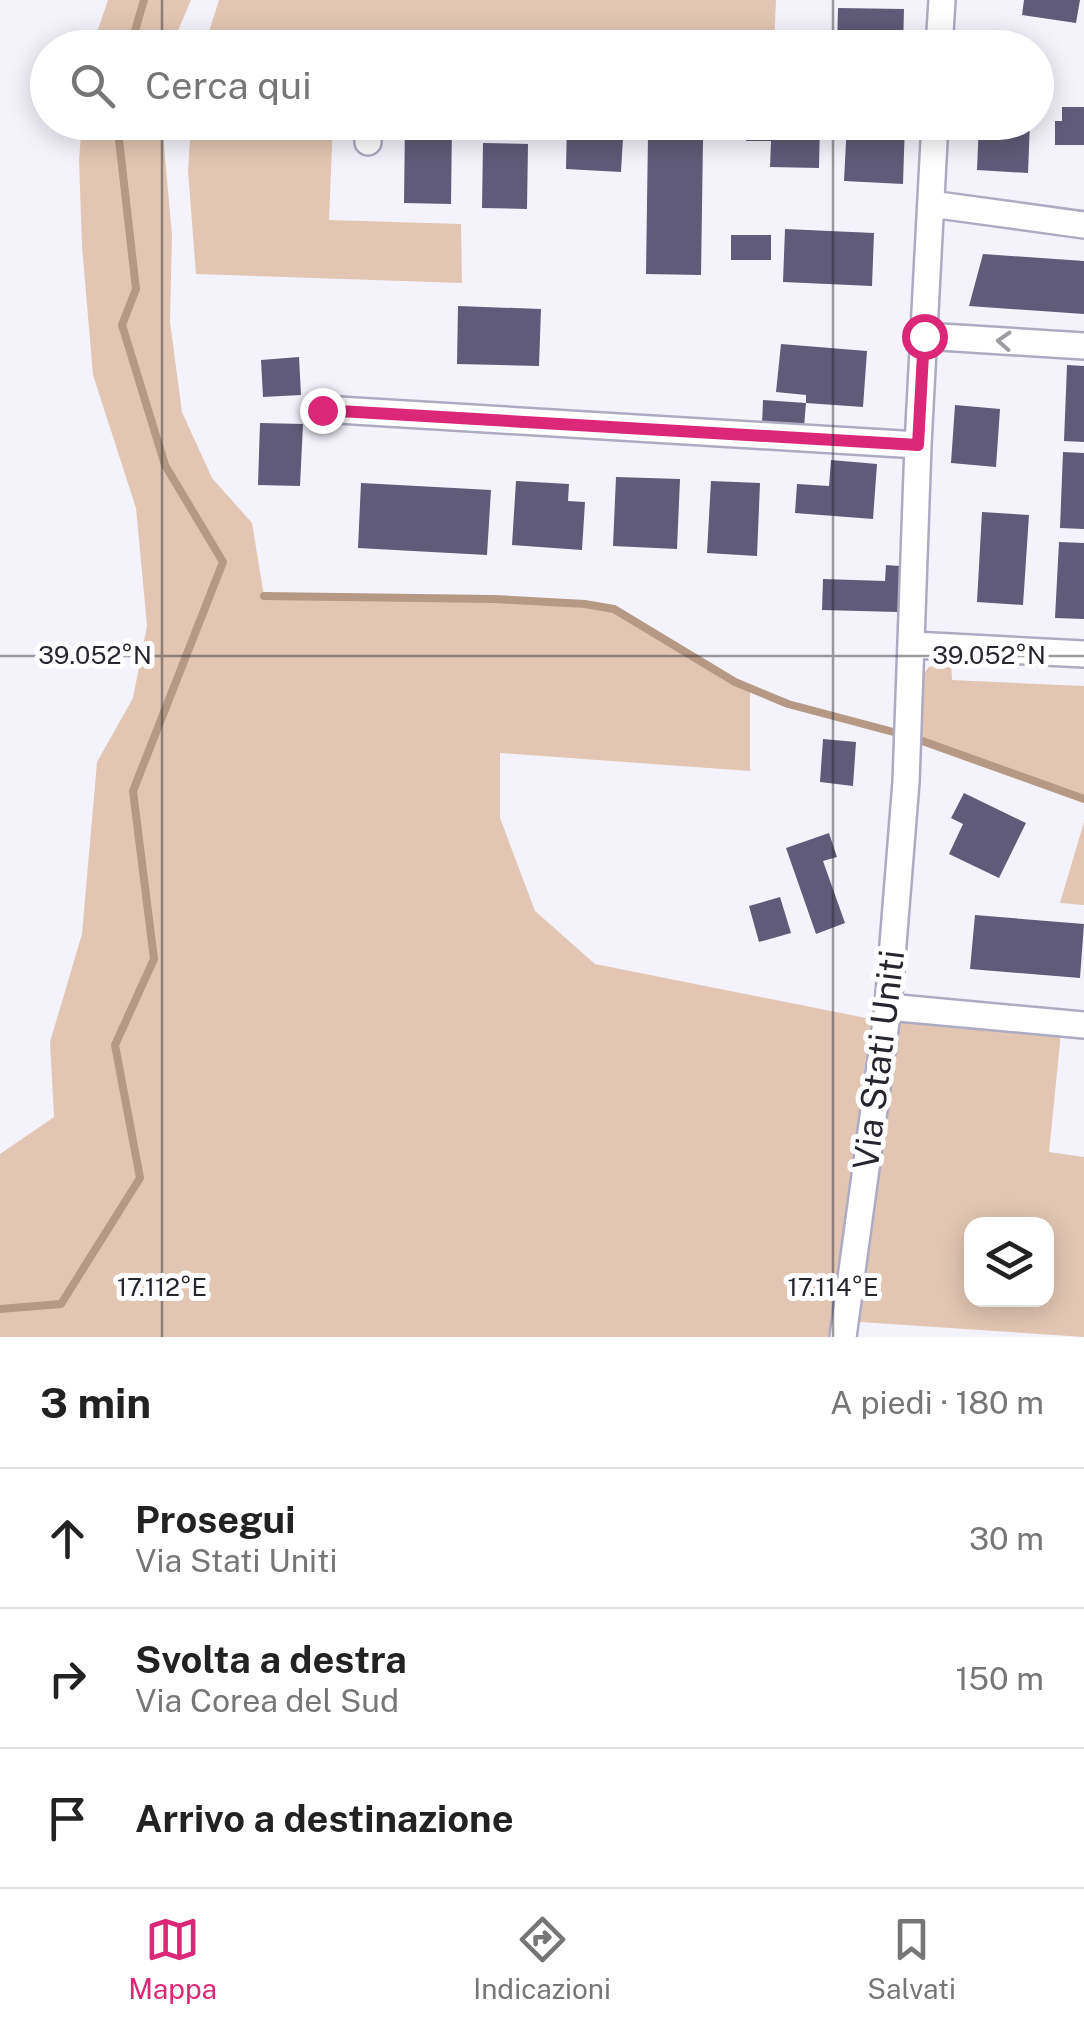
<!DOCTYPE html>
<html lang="it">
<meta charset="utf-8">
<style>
:root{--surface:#fff;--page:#f6f6f6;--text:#222;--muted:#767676;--line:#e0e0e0;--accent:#db2777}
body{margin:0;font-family:"Public Sans",sans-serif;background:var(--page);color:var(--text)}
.controls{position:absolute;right:30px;bottom:30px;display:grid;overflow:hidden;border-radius:20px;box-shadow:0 5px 25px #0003}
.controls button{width:90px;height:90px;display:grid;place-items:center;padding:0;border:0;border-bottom:2px solid var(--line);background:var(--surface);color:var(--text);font:50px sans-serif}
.stop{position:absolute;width:30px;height:30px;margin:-22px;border:8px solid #db2777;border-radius:50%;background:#fff}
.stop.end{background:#db2777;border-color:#fff;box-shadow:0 2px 10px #0008}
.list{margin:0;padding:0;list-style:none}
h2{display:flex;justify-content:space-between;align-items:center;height:130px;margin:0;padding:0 40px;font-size:42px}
h2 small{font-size:32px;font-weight:400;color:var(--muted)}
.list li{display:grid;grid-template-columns:65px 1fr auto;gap:30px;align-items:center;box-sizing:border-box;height:140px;padding:0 40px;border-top:2px solid var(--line)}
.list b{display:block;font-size:38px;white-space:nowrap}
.list p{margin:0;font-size:32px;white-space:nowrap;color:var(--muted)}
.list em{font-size:32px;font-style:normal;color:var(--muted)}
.icon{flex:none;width:55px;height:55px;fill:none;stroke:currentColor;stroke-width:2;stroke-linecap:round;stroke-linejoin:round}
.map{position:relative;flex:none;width:1084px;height:1337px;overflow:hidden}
.search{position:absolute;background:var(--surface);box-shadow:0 5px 25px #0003;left:30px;right:30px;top:30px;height:110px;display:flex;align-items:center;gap:25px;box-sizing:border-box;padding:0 35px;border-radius:55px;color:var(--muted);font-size:38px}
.sheet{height:550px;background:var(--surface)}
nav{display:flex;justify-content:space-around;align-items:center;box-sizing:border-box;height:140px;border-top:2px solid var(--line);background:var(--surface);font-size:28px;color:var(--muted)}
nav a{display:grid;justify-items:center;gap:5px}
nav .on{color:var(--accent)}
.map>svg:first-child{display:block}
</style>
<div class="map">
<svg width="1084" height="1337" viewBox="0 0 1084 1337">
<rect width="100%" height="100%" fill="#f4f3fc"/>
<path fill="#e2c6b3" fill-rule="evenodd" d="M108 0H191L171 47H92Z
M219 0H776L774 47H204Z
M82 123H162L172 235 170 322 182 412 212 478 252 523 264 596 494 599 585 604 614 609 670 646 750 688V771L500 753V818L535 911 595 964 871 1019 829 1337H0V1154L54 1117 50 1042 82 934 97 762 133 698 147 626 136 508 93 375 82 246 79 160Z
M191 123H333L329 220 461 224 462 283 196 274 188 171Z
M951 661 952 680 1084 686V799L921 740 922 675 929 667Z
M1084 822V905L1060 903Z
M899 1014 1061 1033 1049 1152 1084 1157V1337L860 1322 855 1307ZM972 1224H1046V1300H972Z"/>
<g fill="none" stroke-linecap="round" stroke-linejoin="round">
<path stroke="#b69984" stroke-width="8" d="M130 48 144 0
M264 596 494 599 585 604 614 609 735 682 788 704 901 734
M914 738 1084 799
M0 1309 61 1304 140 1178 115 1045 154 959 133 791 223 562 165 465 122 325 136 289 117 122"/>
</g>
<path fill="#5f5b78" d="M1024 0H1080L1076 23 1022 15Z
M838 8 904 9 903 48H837Z
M1062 107H1084V145H1055V121H1062Z
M405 122H452L451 204 404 203Z
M567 122H600L599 137 623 138 621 172 566 169Z
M746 122H820L819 168 770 167 771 141H746Z
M847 122H905L903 184 844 181Z
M979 122H1030L1028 173 977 170Z
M648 135H687V140H703L701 275 646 274Z
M483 143 528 144 527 209 482 208Z
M785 229 874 233 872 286 783 282Z
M731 235H771V260H731Z
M983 254 1084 261V314L969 306Z
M458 306 541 309 539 366 457 364Z
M781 344 867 351 863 407 806 403V395L776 392Z
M299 357 301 395 263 397 261 360Z
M1067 365 1084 366V442L1064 441Z
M763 400 806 403 804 427 762 425Z
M955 405 1000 409 996 467 951 463Z
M260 423 303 424 300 486 258 485Z
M1063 452 1084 453V529L1060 528Z
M831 460 877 464 873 519 795 513 797 484 829 486Z
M616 477 680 479 677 549 613 546Z
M516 481 569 484 568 501 585 502 582 550 512 545Z
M711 481 760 483 757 556 707 553Z
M361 483 491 490 487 555 358 548Z
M982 512 1029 515 1023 605 977 602Z
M1059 542 1084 543V619L1055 618Z
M886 565 900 566 898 612 822 610 823 579 885 581Z
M823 739 856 742 853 786 820 782Z
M964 793 1026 823 999 878 949 854 963 824 951 818Z
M829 833 837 857 823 861 845 923 816 934 786 848Z
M780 897 791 933 759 942 749 906Z
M975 915 1084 924 1080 978 970 969Z"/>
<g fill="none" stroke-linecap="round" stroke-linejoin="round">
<defs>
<path id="minor" d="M939 48 942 0
M368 142V122
M931 204 1084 225
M924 336 1084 346
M322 409 918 445
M913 645 1084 654
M888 1007 1084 1025
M843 1337 888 1007 906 782 918 445 935 122"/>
</defs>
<use href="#minor" stroke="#adabc1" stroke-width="30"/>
<use href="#minor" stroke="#fff" stroke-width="25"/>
</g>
<defs><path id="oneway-chevron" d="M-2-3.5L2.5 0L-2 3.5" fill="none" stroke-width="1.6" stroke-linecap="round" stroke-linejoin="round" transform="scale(2.5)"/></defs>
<use stroke="#9e9da1" href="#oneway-chevron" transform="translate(1004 341) rotate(-177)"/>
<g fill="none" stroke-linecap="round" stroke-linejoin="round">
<path stroke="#db2777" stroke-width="12" d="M322 410 918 445 924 336"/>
</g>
<path fill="none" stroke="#27262f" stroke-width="2.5" stroke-opacity="0.45" d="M162 0V48M833 0V48M162 122V1337M833 122V1337M0 656H1084"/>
<g text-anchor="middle" stroke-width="10" stroke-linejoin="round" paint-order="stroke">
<g font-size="35" fill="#27262f" stroke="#fff">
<text transform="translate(879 1060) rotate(-83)" y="12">Via Stati Uniti</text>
</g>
</g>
<g font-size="25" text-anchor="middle" fill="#27262f" stroke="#fff" stroke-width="10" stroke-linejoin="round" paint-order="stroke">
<text x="95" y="664">39.052°N</text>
<text x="989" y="664">39.052°N</text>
<text x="162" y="1296">17.112°E</text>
<text x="833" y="1296">17.114°E</text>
</g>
</svg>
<div class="controls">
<button><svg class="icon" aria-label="layers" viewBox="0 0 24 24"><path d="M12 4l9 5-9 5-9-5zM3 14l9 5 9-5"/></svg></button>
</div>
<div class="stop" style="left:924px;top:336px"></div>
<div class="stop end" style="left:322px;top:410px"></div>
<div class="search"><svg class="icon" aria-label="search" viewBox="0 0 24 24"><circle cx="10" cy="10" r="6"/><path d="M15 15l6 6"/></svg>Cerca qui</div>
</div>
<section class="sheet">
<h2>3 min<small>A piedi · 180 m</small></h2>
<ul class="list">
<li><svg class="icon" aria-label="ahead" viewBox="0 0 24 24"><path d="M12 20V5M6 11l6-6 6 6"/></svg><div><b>Prosegui</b><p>Via Stati Uniti</p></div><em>30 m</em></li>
<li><svg class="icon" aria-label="right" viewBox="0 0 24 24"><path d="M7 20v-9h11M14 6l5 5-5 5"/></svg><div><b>Svolta a destra</b><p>Via Corea del Sud</p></div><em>150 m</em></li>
<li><svg class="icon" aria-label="arrive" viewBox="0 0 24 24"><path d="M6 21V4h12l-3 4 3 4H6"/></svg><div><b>Arrivo a destinazione</b></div></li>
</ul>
</section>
<nav>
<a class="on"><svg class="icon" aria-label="map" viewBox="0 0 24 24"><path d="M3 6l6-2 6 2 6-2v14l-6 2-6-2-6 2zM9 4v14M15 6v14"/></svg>Mappa</a>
<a><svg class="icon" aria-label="directions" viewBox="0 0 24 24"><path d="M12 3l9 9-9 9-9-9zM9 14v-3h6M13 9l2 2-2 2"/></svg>Indicazioni</a>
<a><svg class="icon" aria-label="saved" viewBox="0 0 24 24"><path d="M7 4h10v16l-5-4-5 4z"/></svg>Salvati</a>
</nav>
